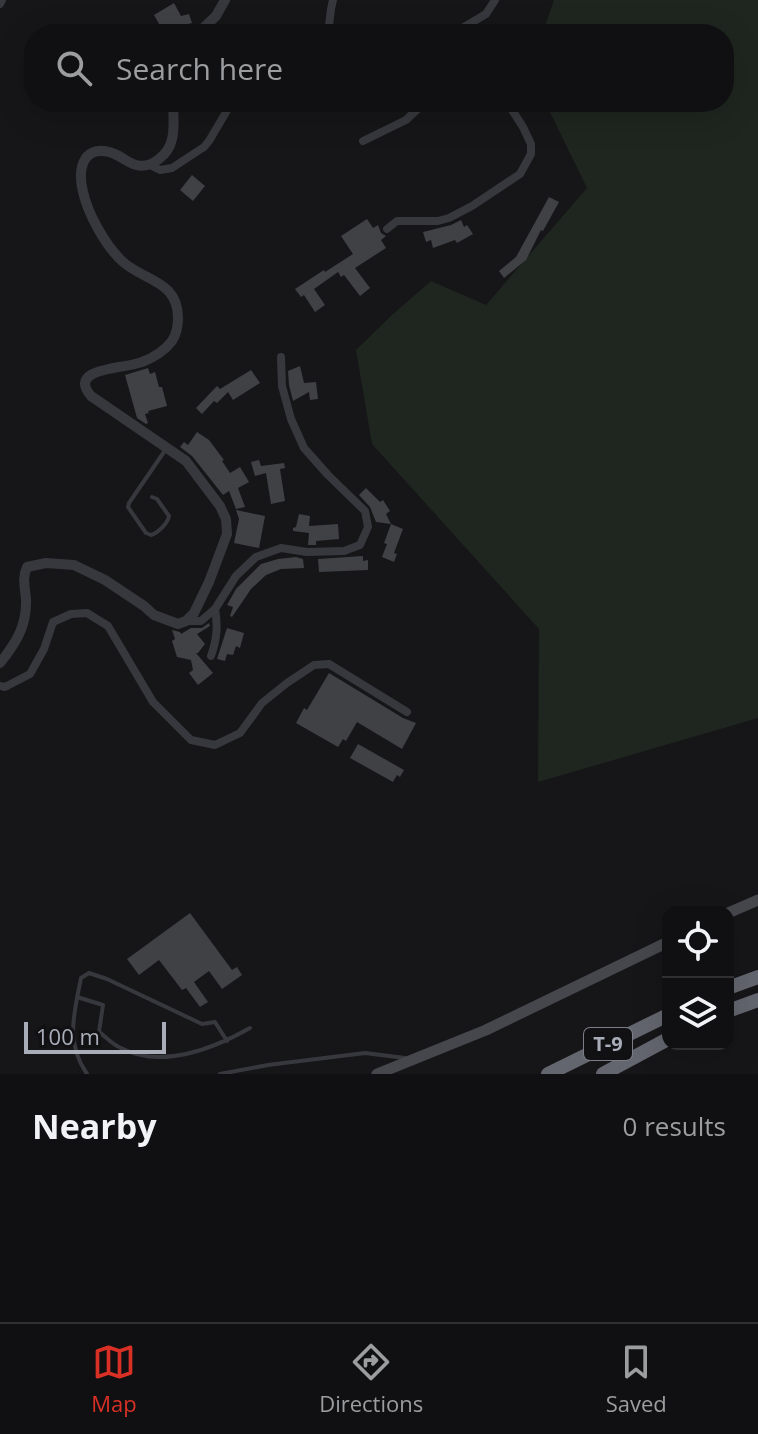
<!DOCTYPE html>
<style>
:root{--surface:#101012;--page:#1e1e20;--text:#f1f3f6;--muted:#9c9d9f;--line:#303032;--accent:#d93025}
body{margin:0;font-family:"Open Sans",sans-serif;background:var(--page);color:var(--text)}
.controls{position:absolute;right:24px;bottom:24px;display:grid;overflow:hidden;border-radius:16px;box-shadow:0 8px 32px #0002}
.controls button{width:72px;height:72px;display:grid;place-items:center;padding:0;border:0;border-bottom:2px solid var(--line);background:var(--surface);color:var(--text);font:40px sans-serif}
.scale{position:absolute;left:24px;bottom:20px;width:142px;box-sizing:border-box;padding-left:8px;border:4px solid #a8adb8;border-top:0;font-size:22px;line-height:28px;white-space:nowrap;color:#a8adb8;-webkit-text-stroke:6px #111113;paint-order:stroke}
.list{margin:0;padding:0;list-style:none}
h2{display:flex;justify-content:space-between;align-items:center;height:104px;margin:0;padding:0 32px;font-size:34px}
h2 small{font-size:26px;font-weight:400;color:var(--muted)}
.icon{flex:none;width:44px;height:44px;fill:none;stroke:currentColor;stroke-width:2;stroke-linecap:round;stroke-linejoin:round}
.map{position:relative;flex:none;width:758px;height:1074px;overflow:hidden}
.search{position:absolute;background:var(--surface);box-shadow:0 8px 32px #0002;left:24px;right:24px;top:24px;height:88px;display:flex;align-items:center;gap:20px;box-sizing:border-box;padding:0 28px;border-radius:32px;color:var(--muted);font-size:30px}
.sheet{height:248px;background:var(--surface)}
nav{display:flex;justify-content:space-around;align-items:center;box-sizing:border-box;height:112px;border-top:2px solid var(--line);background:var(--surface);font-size:22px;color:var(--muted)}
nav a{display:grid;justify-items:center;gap:4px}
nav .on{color:var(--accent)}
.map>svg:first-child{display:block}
</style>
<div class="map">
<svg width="758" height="1074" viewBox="0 0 758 1074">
<rect width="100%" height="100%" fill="#161618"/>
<path fill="#1e261f" d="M554 0H758V718L538 782 539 629 372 444 356 350 393 314 431 281 486 305 587 188 545 102H724V34H542Z"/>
<path fill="#404145" d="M174 3 181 16 189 14 192 23 153 34 149 28 159 24 154 15Z
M192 175 205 186 193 201 180 190Z
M549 197 559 202 543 231 541 230 526 260 504 278 499 271 516 257Z
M367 219 373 228 378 225 381 233 386 236 381 240 386 248 355 268 370 288 360 296 344 275 341 277 338 272 314 289 325 305 315 312 304 295 301 297 295 289 324 270 325 272 353 254 341 236Z
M461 220 464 227 467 225 473 234 457 243 455 240 433 248 431 240 426 242 423 232 451 225Z
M300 366 304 383 316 382 318 399 310 400 309 392 293 401 289 385 288 371Z
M148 368 150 374 155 372 159 387H162L167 406 148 411 149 413 145 414 148 423 146 424 137 418 125 375Z
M251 370 260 383 233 400 228 392 217 403 214 401 202 414 196 408 217 386 220 389Z
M197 432 209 440 224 460 222 461 230 473 240 467 249 482 238 488 245 507 236 509 229 491 223 495 192 456 180 447 184 442 188 445Z
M259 460 261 466 284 463 285 468 280 469 285 501 271 504 266 473 255 476 251 462Z
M366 488 380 502 383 500 390 511 386 514 391 524 376 522 370 507 359 495Z
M236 510 265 516 259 548 234 543 239 519Z
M299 514 310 516 309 526 338 524 339 539 316 541V545H308L309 533 293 531V528L296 527Z
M391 524 403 529 394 553 397 554 394 562 382 557 387 544 384 543Z
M363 556V561L368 560V570L319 572 318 559Z
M296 557 303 559 304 568 281 569 266 575 251 589 232 617 230 616 233 607 227 605 236 589 261 564 278 559Z
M209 623 210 626 197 634 205 644 198 653H196L213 673 198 685 189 673 193 670 191 660 177 657 172 641 175 639 172 630 180 632 181 634 191 628H202Z
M227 628 244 633 240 648 236 646 233 655 227 654 225 661 217 659Z
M329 673 403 718 416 723 402 749 357 722 346 741 343 739 338 747 296 723 304 708 307 710Z
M358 744 404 770 400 777 397 775 393 782 350 758Z
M190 913 232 970 237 967 242 975 222 989 209 971 194 982 208 1002 200 1007 186 988 182 990 159 960 139 975 127 959Z"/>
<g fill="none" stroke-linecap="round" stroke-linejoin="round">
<path stroke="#37383d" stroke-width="4" d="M152 497 157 499 169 516C168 523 158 533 151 535L146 533 128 507 129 503 166 449
M77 997 103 1005 99 1032C106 1037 112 1044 119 1047 160 1070 213 1049 250 1028
M87 1074C65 1042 74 1014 81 978L89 973 107 979 202 1024 215 1022 227 1041
M220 1074 268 1065 365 1053 405 1058"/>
<path stroke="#37383d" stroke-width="8" d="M0 4 2 0
M328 34 331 9 333 0
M457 34 459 30 486 14 495 0
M363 141 406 120 425 102
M150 165 160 170 172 168 204 147 209 141 232 102
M387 229 397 221H438L449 218 472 206 520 174 531 154V144L523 127 507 102
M186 621H201L215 609 236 576 256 557 281 548 307 552 344 551 360 545 368 527 365 511 328 475 304 448 291 419 282 386 281 357
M211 656C217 639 218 626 215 609
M0 686 5 687 30 674 44 649 53 622 71 614 87 613 108 626 153 702 191 740 215 745 240 733 262 703 287 683 314 665 329 664 407 712"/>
<path stroke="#37383d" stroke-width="10" d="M197 34 216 16 225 0
M0 663C16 643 27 626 26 599 25 587 22 578 27 567L46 563 74 565 105 580 144 606 154 615 178 624 186 621 194 613 209 582 227 534 226 519 220 506 186 461 91 396C66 367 126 369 142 362 153 358 165 350 172 341 176 335 178 326 178 318 178 280 143 281 122 261 105 245 88 214 83 192 78 172 81 145 109 152 119 154 126 162 136 165 152 169 169 154 172 139 175 128 173 113 173 102"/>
<path stroke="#45474d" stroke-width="11" d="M728 913 758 900
M377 1074 486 1030 668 942"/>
<path stroke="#63666e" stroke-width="14" d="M728 988 758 977
M728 1011 758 1000
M548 1074 668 1015
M603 1074 668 1039"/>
</g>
<g text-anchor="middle" stroke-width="7" stroke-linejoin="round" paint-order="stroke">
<rect fill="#111113" stroke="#7b7e86" stroke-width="2" x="584" y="1028" width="48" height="32" rx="6"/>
<g font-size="20" font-weight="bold" fill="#a8adb8">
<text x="608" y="1051">T-9</text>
</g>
</g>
</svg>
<div class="controls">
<button><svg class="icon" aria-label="locate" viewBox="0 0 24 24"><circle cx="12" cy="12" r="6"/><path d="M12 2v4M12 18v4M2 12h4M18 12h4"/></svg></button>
<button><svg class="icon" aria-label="layers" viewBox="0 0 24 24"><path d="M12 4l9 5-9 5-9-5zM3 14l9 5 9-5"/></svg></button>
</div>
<div class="scale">100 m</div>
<div class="search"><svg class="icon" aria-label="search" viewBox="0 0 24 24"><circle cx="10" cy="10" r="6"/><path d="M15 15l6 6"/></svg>Search here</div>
</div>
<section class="sheet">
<h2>Nearby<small>0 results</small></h2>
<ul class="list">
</ul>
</section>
<nav>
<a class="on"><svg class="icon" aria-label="map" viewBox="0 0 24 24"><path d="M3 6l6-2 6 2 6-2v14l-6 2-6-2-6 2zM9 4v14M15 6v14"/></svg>Map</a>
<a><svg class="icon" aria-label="directions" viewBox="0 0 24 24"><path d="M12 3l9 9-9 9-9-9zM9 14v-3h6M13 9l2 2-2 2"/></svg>Directions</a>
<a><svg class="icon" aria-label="saved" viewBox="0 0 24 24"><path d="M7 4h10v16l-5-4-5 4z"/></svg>Saved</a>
</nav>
